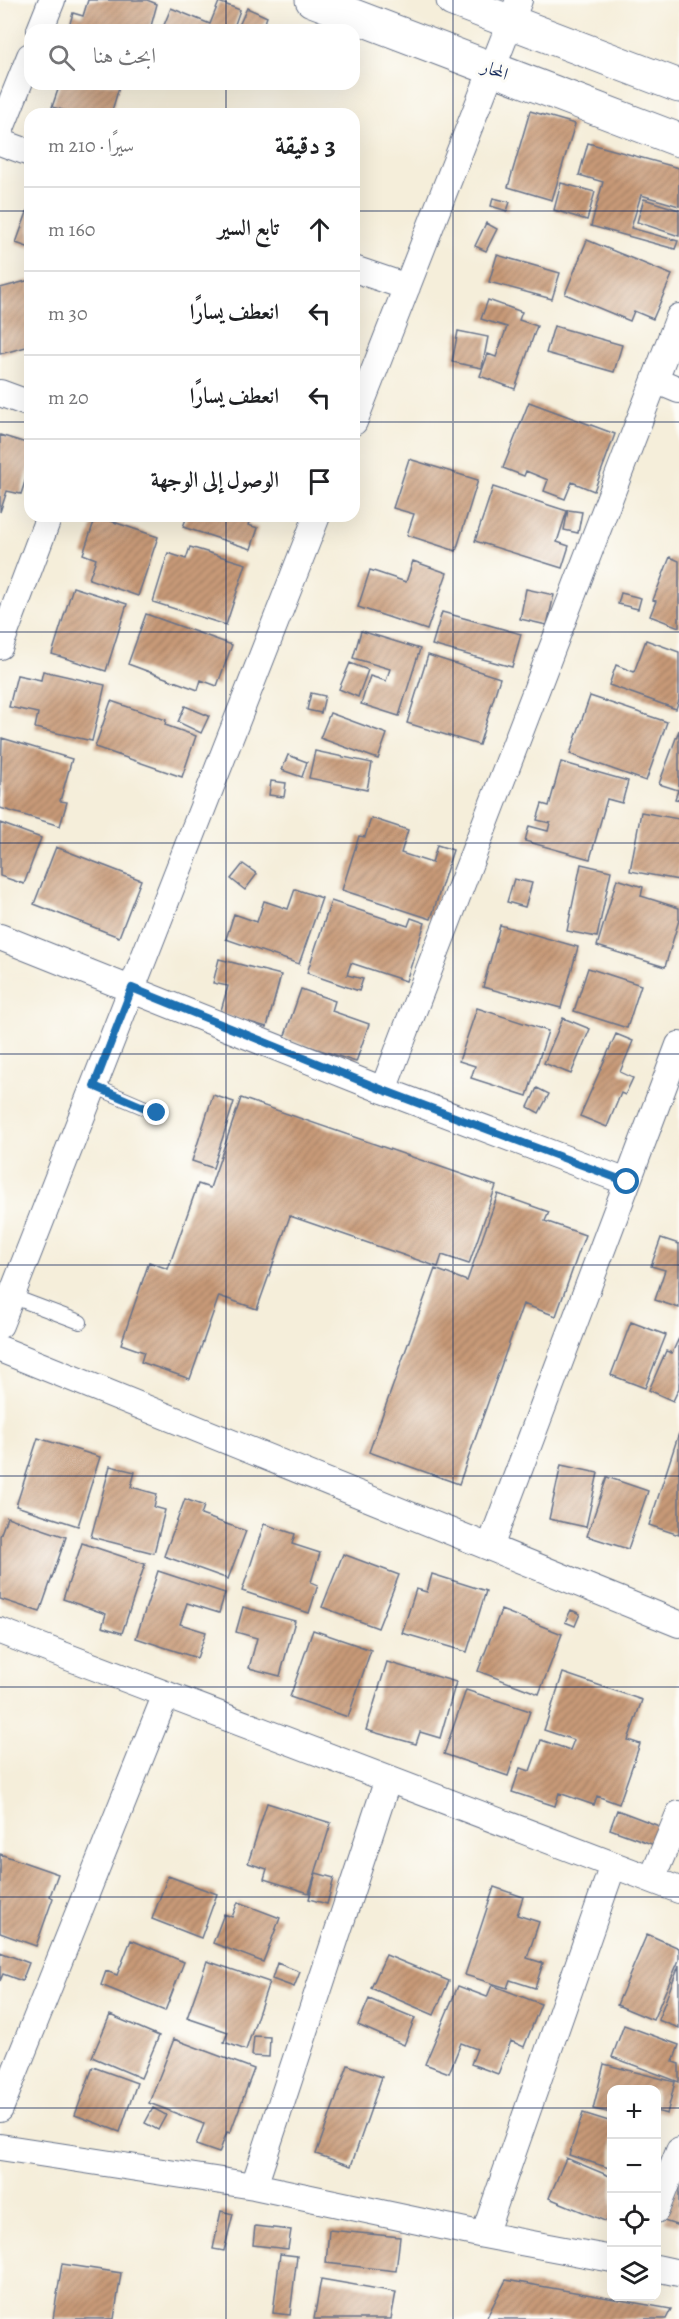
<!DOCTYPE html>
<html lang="ar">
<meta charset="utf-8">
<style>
:root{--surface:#fff;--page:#f6f6f6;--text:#202124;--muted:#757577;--line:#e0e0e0}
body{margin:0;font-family:Alegreya,Amiri,serif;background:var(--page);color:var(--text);direction:rtl}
.controls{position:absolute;right:18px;bottom:18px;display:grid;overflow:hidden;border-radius:12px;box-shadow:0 6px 24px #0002}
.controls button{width:54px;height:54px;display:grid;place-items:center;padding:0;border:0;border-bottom:2px solid var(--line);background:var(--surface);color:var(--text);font:30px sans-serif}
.stop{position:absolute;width:18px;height:18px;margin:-14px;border:4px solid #1f6fb2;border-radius:50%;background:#fff}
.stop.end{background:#1f6fb2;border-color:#fff;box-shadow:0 2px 6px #0008}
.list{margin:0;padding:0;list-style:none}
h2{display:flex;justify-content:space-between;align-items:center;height:78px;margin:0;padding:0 24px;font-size:26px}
h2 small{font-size:20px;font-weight:400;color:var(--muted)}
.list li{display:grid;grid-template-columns:39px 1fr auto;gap:18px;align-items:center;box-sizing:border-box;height:84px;padding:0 24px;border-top:2px solid var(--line)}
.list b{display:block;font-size:22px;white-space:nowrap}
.list em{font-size:20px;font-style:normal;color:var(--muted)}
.icon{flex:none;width:33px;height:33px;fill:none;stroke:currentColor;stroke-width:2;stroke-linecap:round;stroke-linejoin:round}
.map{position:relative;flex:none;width:679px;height:2319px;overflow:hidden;direction:ltr}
.search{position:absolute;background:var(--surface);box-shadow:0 6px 24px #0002;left:24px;top:24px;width:336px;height:66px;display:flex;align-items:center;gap:15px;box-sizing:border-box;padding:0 21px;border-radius:18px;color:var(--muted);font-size:22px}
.panel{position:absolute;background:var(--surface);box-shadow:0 6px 24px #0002;left:24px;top:108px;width:336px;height:414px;border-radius:18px;direction:rtl}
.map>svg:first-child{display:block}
</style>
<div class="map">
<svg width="679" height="2319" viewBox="0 0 679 2319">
<defs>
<pattern id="building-hatch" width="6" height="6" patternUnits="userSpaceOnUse" patternTransform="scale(1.5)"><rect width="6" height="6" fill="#c89a77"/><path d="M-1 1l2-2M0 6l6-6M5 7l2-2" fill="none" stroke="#a27e65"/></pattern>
</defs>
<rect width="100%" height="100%" fill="#fdfcf7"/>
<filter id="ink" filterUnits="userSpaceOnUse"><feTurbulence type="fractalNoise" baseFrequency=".0167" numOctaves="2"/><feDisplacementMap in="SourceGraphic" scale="12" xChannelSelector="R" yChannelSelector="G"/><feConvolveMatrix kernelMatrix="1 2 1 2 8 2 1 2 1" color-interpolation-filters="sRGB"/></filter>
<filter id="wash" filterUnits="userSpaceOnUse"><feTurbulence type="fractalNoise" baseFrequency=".008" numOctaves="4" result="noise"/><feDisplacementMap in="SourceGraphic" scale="24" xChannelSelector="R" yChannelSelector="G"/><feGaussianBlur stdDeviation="1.35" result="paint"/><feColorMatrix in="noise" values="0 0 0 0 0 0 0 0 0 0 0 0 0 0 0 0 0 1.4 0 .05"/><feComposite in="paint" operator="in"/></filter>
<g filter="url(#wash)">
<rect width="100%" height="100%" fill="#f5eeda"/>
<g id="blocks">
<path fill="url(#building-hatch)" d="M88 0H147L157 4 150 30H68L73 13 83 16Z
M219 2 240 10 233 30H162L171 8 210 24Z
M247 8 267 17 262 30H237Z
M60 84H120L111 114H76L52 107Z
M530 111 575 124 552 200 508 187Z
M588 143 679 168V206L641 195 631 228 678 241 675 249 591 226 603 182 579 175Z
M561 183 595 192 587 220 554 210Z
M493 198 510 202 507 211 491 206Z
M644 199 679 210V236L637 222Z
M30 204V248L16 243Z
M486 223 497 229 486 251 475 246Z
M587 240 672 275 653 319 634 311 630 321 565 294Z
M497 255 560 273 552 299 489 282Z
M30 280V346L0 354V288Z
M488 300 522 312 519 320 537 326 515 389 480 376 488 354 496 357 507 327 481 319Z
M554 326 622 345 614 372 546 353Z
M458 331 488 337 482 368 452 362Z
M529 402 615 434 594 491 572 482 565 499 544 491 548 480 526 471 524 476 503 468Z
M0 435 30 444V466L21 494 7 491 0 512Z
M409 459 478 480 456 551 407 535 414 514 393 508Z
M493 487 567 511 557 542 569 546 562 568 475 541Z
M568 510 582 512 578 533 564 530Z
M96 516 158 537 138 596 89 579 96 559 83 554Z
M187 516H251L248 525 258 528 251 549 183 527Z
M190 547 246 564 226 625 153 602 168 553 186 559Z
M670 557 679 561V627L650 616 656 601 653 600Z
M413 561 447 573 427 630 358 607 370 570 406 582Z
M73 587 127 604 106 671 52 654Z
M526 589 554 595 547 625 520 619Z
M621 593 641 598 638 609 618 604Z
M442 612 521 634 512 667 432 645Z
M146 614 232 645 217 686 201 680 198 690 128 664Z
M361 631 420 649 399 716 361 704 370 676 386 681 390 669 353 658Z
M646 640 679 652V700L676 709 609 685 616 665 634 672Z
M428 655 500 678 479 745 407 723Z
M350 663 368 670 358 697 339 689Z
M43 671 105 685 92 741 35 728 38 713 9 707 17 675 41 680Z
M311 693 325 696 321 713 307 710Z
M590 696 667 722 646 781 570 754Z
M111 701 166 720 165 725 196 736 182 777 95 747Z
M185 706 209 716 201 733 178 722Z
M330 713 387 734 378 759 320 738Z
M679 730V800L675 799 678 790 659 784Z
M2 738 72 759 60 801 67 802 60 826 0 808Z
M315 751 372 763 367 790 309 778Z
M288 755 307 762 302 777 282 770Z
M561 762 628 781 622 803 607 799 590 859 525 841 529 826 548 831 550 823 537 820 542 804 549 806Z
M271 781 286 783 284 797 269 795Z
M641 812 679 819V880L630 871Z
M371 818 408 830 401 853 432 863 437 845 453 850 431 919 342 890 359 836 365 837Z
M0 823 41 838 24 884 0 876Z
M56 847 141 880 119 937 34 904Z
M243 864 257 874 245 890 231 879Z
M581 864 611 871 597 937 567 931Z
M514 879 532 883 525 907 507 902Z
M617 879 643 887 641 896 679 908V920L665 967 597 946Z
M295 889 322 898 299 964 226 939 234 914 257 922 264 901 288 909Z
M331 901 408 926 411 918 425 923 406 981 351 963 347 975 363 979 359 991 307 973Z
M500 925 578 947 561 1008 483 987Z
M219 959 281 975 267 1027 220 1014 228 986 213 983Z
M588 968 641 985 627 1028 574 1011Z
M301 989 335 1001 332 1011 369 1024 356 1062 284 1038Z
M477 1008 548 1031 527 1096 471 1078 475 1066 459 1061Z
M563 1018 590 1029 571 1074 544 1063Z
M616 1034 633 1041 620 1072 633 1078 625 1095 621 1093 607 1127 580 1116Z
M537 1088 549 1094 539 1113 528 1107Z
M213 1095 234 1102 213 1168 192 1161Z
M241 1098 496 1186 469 1264 442 1255 438 1267 290 1216 257 1309 219 1296 190 1379 141 1362 144 1352 121 1344 149 1262 168 1269 198 1184 210 1188Z
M498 1194 549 1212 545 1221 585 1235 556 1316 523 1304 459 1484 369 1452 435 1269 467 1281Z
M661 1238 679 1244V1308L655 1300 665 1270 651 1266Z
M631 1322 666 1335 645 1388 611 1375Z
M679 1338V1388L673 1401 649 1390 666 1351 672 1353Z
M679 1433V1535L649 1525Z
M38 1438 100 1457 78 1526 16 1506Z
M561 1465 598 1473 586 1527 549 1519Z
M110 1466 135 1472 131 1487 157 1494 154 1507 165 1510 154 1553 91 1537Z
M607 1477 648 1491 628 1549 587 1536Z
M185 1499 204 1506 201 1515 246 1531 228 1579 164 1556Z
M7 1517 66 1537 40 1612 0 1599V1536Z
M264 1524 295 1534 292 1544 320 1553 311 1582 318 1585 309 1613 242 1591Z
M82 1543 145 1564 122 1633 102 1627 106 1614 63 1599Z
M343 1554 399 1575 378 1628 322 1607Z
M158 1571 225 1593 219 1613 187 1603 180 1624 206 1632 197 1658 136 1638Z
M432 1574 486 1591 467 1652 402 1633 416 1589 427 1592Z
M243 1607 295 1621 280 1676 249 1668 257 1638 236 1632Z
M501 1610 562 1634 539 1694 478 1671Z
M571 1610 580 1614 575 1626 565 1622Z
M313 1630 371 1650 348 1717 290 1697Z
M387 1662 456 1682 440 1738 420 1732 416 1744 366 1730Z
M563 1673 642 1700 628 1740 640 1744 619 1804 597 1796 594 1805 559 1793 555 1806 512 1792 520 1768 530 1771 541 1740 570 1750 574 1740 544 1730Z
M466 1690 530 1711 508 1776 444 1754Z
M267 1803 331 1823 309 1893 264 1879 267 1869 248 1863Z
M617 1810 667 1829 660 1847 610 1829Z
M0 1854 58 1874 50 1896 53 1898 36 1946 0 1933Z
M316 1873 334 1878 327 1904 309 1899Z
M168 1876 217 1894 201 1938 152 1919Z
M494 1887 523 1897 517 1915 539 1922 527 1958 543 1963 535 1988 510 1980 507 1988 465 1975Z
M238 1902 280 1918 263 1962 213 1943 224 1914 232 1917Z
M647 1934 679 1948V1960L653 2020 617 2005Z
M131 1940 184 1962 165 2011 101 1985 106 1971 117 1975Z
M0 1952 29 1963 22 1981 3 1974 0 1981Z
M386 1955 449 1981 434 2015 371 1988Z
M207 1961 269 1982 246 2050 224 2042 228 2032 187 2018Z
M277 1963 300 1972 294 1987 272 1979Z
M679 1965V2028L658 2020Z
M492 1985 541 2004 524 2047 511 2041 498 2074 471 2064 477 2049 461 2043 449 2073 425 2064 458 1986 487 1997Z
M369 1999 415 2018 404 2045 358 2025Z
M110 2015 159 2036 141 2078 92 2057Z
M624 2025 679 2045 673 2062 679 2064V2082L612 2057Z
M254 2036 270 2037 269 2057 252 2056Z
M174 2039 254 2069 230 2133 227 2132 219 2153 196 2145 204 2124 149 2103Z
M604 2064 675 2082 667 2114 656 2111V2090H612V2113L593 2109Z
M348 2065 382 2077 351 2166 316 2154Z
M93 2067 137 2083 120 2132 75 2115Z
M153 2108 166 2115 158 2130 145 2123Z
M583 2113 612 2122V2169L569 2155Z
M566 2158 612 2177V2224L549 2198Z
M679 2180V2226L664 2221Z
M221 2211 233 2214 224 2251 213 2249Z
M255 2226 291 2230 288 2249 253 2245Z
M329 2230 400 2237 396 2271 326 2263Z
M280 2254 297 2256 290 2315 273 2313Z
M62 2264 121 2273 114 2319H53Z
M321 2279 396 2292 391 2319H314Z
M506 2280 671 2309 666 2319H486Z"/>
</g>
</g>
<g filter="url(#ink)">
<use href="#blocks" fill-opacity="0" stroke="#677289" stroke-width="1.5"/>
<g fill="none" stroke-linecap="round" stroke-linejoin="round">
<defs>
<path id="lane" d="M94 1086 157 1113
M11 1296 80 1322"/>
<path id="street" d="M40 30 52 0
M0 131 30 56
M0 142 30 153
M354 269 407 287
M655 380 679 390
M0 393 30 404
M354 422 519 0
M0 646 49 516
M0 937 383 1090 627 1182
M383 1090 679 317
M0 1325 317 516
M0 1349 679 1624
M490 1547 679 1045
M0 1631 679 1890
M652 1879 679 1814
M0 2109 166 1694
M0 2147 254 2186 484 2235 612 2259
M254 2186 388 1779
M656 2210 679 2151
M484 2235 613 1865
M656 2268 679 2273"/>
<path id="secondary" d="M312 0 679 140
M453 0 679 86"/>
</defs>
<use href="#lane" stroke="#677289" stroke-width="16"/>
<use href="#street" stroke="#677289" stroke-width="28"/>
<use href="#secondary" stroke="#677289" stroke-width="35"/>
<use href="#lane" stroke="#fff" stroke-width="14"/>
<use href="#street" stroke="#fff" stroke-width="26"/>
<use href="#secondary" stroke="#fff" stroke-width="33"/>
</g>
</g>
<g fill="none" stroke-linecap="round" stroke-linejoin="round" filter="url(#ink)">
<path stroke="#1f6fb2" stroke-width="8" d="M157 1113 94 1086 132 988 383 1090 627 1182"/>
</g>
<path fill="none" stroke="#1b2f5e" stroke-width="1.5" stroke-opacity="0.55" d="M226 0V30M453 0V2319M226 84V114M0 211H30M354 211H679M0 422H30M354 422H679M226 516V2319M0 632H679M0 843H679M0 1054H679M0 1265H679M0 1476H679M0 1687H679M0 1897H679M0 2108H612M656 2108H679"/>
<g text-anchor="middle" stroke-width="6" stroke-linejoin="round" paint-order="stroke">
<g font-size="18" fill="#1b2f5e" stroke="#fdfcf7">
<text transform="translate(495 70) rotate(21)" y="6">المحار</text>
</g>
</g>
</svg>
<div class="controls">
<button>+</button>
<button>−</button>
<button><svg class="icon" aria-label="locate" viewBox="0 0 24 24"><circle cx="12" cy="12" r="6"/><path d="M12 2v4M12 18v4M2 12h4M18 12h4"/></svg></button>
<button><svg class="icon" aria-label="layers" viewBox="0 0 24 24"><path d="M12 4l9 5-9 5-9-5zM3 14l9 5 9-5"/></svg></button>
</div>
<div class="stop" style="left:627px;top:1182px"></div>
<div class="stop end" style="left:157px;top:1113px"></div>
<div class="search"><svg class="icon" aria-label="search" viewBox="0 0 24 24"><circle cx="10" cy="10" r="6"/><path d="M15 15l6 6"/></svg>ابحث هنا</div>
<section class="panel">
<h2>3 دقيقة<small>سيرًا · 210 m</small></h2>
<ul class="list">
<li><svg class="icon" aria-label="ahead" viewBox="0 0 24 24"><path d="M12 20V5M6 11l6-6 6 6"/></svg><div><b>تابع السير</b></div><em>160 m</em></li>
<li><svg class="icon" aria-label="left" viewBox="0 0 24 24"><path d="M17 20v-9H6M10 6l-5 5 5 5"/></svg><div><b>انعطف يسارًا</b></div><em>30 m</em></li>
<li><svg class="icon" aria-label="left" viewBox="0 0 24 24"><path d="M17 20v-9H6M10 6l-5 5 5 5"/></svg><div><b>انعطف يسارًا</b></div><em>20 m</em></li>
<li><svg class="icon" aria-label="arrive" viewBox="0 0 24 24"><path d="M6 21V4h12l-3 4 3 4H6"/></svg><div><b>الوصول إلى الوجهة</b></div></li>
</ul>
</section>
</div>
